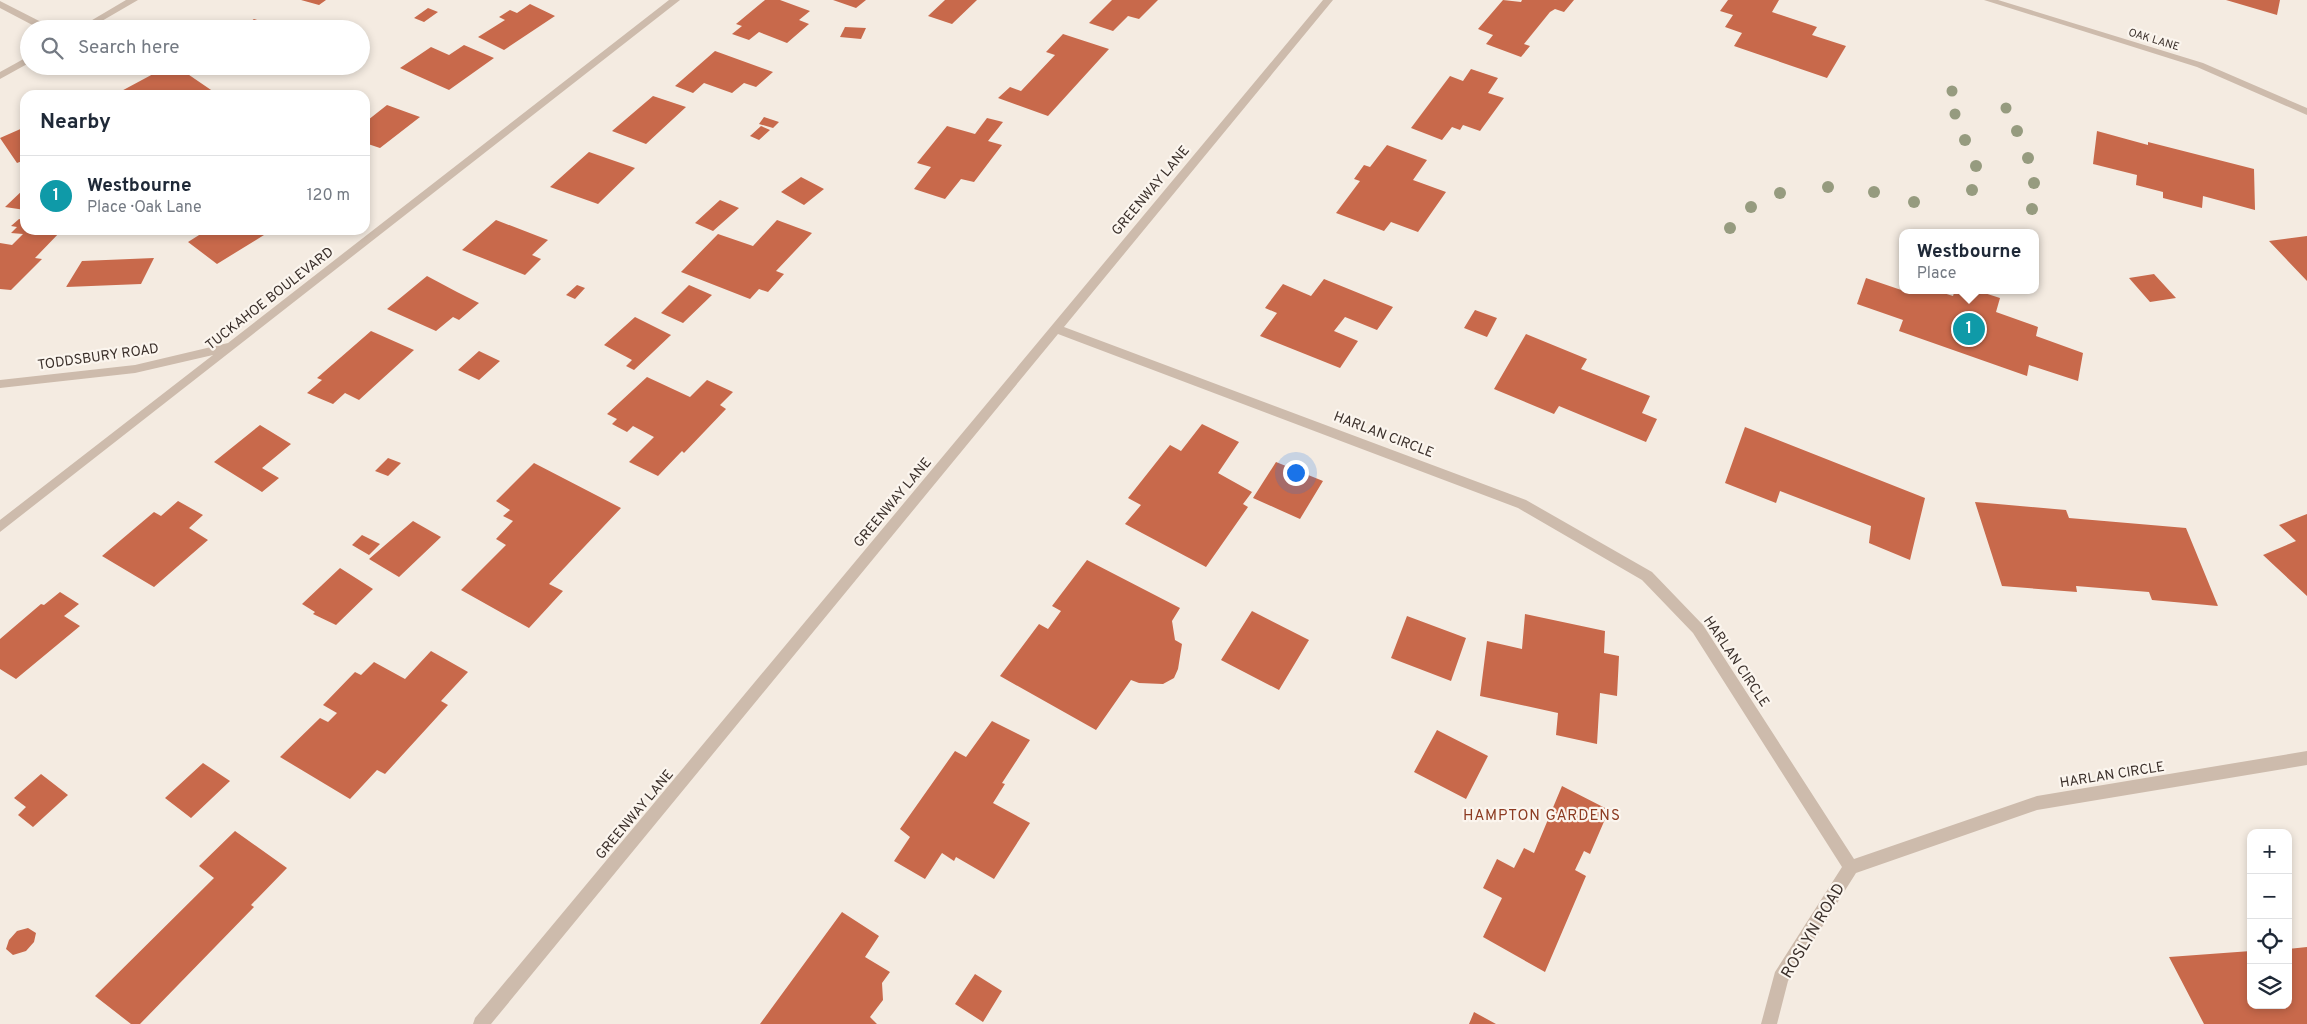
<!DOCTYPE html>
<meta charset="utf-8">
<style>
:root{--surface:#fff;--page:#f2f2f3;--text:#1f2937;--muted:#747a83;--line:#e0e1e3;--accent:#2563eb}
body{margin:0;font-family:Overpass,sans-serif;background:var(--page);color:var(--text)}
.controls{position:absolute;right:15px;bottom:15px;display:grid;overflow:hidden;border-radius:10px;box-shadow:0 2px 8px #0003}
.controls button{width:45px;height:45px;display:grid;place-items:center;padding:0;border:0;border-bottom:1px solid var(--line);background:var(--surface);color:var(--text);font:25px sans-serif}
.you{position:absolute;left:1295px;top:472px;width:18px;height:18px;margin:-12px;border:4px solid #fff;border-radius:50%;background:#1a73e8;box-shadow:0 0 0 8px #1a73e833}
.badge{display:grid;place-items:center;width:32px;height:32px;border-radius:50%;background:var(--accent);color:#fff;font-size:16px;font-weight:700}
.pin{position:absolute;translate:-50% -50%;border:2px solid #fff;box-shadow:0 1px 5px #0006}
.popup{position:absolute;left:1899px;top:229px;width:140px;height:65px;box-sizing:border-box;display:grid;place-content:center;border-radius:10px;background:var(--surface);filter:drop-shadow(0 1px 4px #0005);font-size:16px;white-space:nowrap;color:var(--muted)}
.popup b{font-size:19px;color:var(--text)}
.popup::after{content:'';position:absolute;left:50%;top:100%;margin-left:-10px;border:10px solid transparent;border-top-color:var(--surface)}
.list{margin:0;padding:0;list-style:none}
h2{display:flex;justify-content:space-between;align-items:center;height:65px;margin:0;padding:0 20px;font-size:21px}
h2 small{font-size:16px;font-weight:400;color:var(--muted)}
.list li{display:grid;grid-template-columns:32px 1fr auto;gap:15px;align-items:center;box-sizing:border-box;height:80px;padding:0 20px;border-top:1px solid var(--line)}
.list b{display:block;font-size:19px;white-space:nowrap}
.list p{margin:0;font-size:16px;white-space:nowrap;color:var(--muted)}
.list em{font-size:16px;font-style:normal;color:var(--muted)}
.icon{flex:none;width:28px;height:28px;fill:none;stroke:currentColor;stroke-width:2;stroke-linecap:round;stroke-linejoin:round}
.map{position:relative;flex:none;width:2307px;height:1024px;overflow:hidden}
.search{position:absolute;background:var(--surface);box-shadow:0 2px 8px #0003;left:20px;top:20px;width:350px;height:55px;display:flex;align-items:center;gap:12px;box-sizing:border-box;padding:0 18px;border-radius:28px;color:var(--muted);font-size:19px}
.panel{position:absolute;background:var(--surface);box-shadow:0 2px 8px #0003;left:20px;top:90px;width:350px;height:145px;border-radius:15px}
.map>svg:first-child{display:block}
</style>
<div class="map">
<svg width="2307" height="1024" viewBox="0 0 2307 1024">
<rect width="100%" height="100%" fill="#f4ebe1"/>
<path fill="#c8694b" d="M301 0H326L319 5Z
M765 0H780L810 11 799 20 809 24 787 43 759 32 749 40 732 34 742 26 736 24Z
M833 0H866L856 8Z
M945 0H977L952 24 928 16Z
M1112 0H1158L1139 19 1128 16 1113 31 1089 23Z
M1503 0 1521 2 1522 0H1574L1564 12 1555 9 1550 12 1524 44 1530 46 1521 57 1486 44 1493 35 1478 29Z
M1728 0H1779L1772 12 1817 27 1812 35 1846 46 1827 78 1734 46 1742 33 1725 27 1733 15 1720 11Z
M2226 0H2280L2277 15Z
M530 4 555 16 504 50 478 37 505 20 499 17 510 10 517 13Z
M428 8 438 12 424 22 414 18Z
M254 19 282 28V29H240Z
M845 27 866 28 861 39 840 37Z
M1063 34 1109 49 1048 116 998 98 1010 87 1021 91 1055 55 1046 52Z
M464 45 494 58 449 90 400 68 431 47 449 55Z
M715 51 773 72 756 87 744 83 732 93 704 83 693 93 675 86Z
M168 66H176L214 92 208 95H114Z
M1471 69 1498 78 1488 93 1504 98 1480 131 1463 125 1460 130 1452 127 1442 140 1411 128 1450 76 1463 81Z
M653 96 686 107 646 144 612 131Z
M387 105 420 117 380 148 365 143V119L368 120Z
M764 117 779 122 773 128 759 124Z
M987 118 1003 122 988 141 1002 145 974 182 961 179 945 199 914 189 931 167 917 163 947 126 975 134Z
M761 126 770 130 759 140 750 136Z
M25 127V160L17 163 0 138Z
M2097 131 2148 145V142L2254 169 2255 210 2203 196 2202 208 2163 198V192L2136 185 2137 175 2093 164Z
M1387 145 1427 160 1413 180 1446 192 1418 232 1391 222 1384 231 1336 213 1360 181 1354 179 1364 165 1370 167Z
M589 152 635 168 598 204 550 187Z
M801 177 824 189 804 205 781 192Z
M25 188V210L5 207Z
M720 200 739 208 713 231 695 223Z
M19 219 25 220V230H62L35 258 42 259 11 290 0 289V243L12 245 23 234 11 233 17 227 11 226Z
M496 220 548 240 532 255 541 259 525 275 462 250Z
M777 220 812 233 776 271 784 274 768 292 759 289 750 299 681 272 718 234 753 246Z
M207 230H272L217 264 188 242Z
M2307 236V281L2269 241Z
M154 258 141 284 66 287 82 261Z
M2154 274 2176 298 2150 302 2129 278Z
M427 276 457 292 479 303 459 320 453 317 436 331 387 309Z
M1866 278 1910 293 1911 290H1934L1953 296 1955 290H1975L2000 298 1996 312 2038 327 2036 336 2083 353 2078 381 2029 365 2027 376 1899 331 1903 320 1857 304Z
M1324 279 1393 307 1377 330 1345 317 1334 331 1358 341 1340 368 1260 336 1277 313 1265 308 1283 284 1311 296Z
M577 285 585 288 575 299 566 295Z
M689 285 712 295 683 323 661 313Z
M1475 310 1497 318 1487 337 1464 328Z
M635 317 671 335 634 370 626 366 632 360 604 345Z
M371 331 414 350 359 400 345 393 333 404 307 393 322 380 317 378Z
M1526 334 1587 359 1581 369 1650 396 1642 413 1657 419 1646 442 1559 406 1554 414 1494 389Z
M479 351 500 361 479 380 458 370Z
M647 377 690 397 707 380 733 392 720 405 726 409 684 453 682 451 658 476 629 462 654 437 633 426 627 432 612 424 617 419 607 414Z
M1202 424 1239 442 1218 473 1252 492 1243 504 1248 507 1206 567 1125 524 1141 505 1128 498 1170 445 1181 451Z
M260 425 291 444 262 468 279 478 262 492 214 462Z
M1745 427 1925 498 1910 560 1869 543 1871 526 1780 491 1776 503 1725 483Z
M388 458 401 463 388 476 375 471Z
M1276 462 1323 481 1300 519 1253 498Z
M534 463 621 508 549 584 563 591 529 628 461 590 506 545 496 539 513 521 503 516 510 510 496 501Z
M178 501 203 515 189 528 208 540 154 587 102 556 154 512 161 516Z
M1975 502 2066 510 2069 518 2186 528 2218 606 2152 600 2149 592 2076 586 2077 592 2002 586Z
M2307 514V596L2263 555 2296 541 2279 525Z
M413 521 441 537 399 577 369 559Z
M362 535 380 544 369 555 352 545Z
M1087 560 1180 608 1172 621 1175 640 1182 644 1178 669 1174 678 1163 684 1139 683 1131 680 1096 730 1000 676 1039 624 1048 629 1061 611 1052 606Z
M340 568 373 589 336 625 313 614 315 612 302 604Z
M60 592 79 604 64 616 80 626 16 679 0 669V639L41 604 44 605Z
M1252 611 1309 640 1279 690 1221 660Z
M1525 614 1605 631 1604 653 1619 656 1617 696 1600 693 1597 744 1556 735 1558 713 1480 696 1487 641 1522 649Z
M1407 616 1466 638 1451 681 1391 658Z
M431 651 468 672 441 701 448 705 385 774 377 770 350 799 280 757 320 718 328 722 337 713 323 705 355 672 361 675 374 662 405 679Z
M992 721 1030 740 1002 783 1005 784 993 803 1030 823 994 879 956 857 954 861 942 853 925 879 894 861 910 837 900 829 955 751 966 757Z
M1437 730 1488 756 1466 799 1414 772Z
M203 763 230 781 191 818 165 798Z
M41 774 68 795 33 827 18 815 26 807 14 798Z
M1562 786 1609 810 1590 854 1584 851 1575 870 1586 876 1545 972 1483 937 1502 898 1483 888 1497 859 1514 868 1524 848 1534 853Z
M235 831 287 868 251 905 254 907 140 1024H131L95 996 214 878 199 866Z
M842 912 879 936 865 957 890 972 882 983 883 1000 870 1017 877 1024H760Z
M28 928 36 933 34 942 26 951 13 955 6 949 9 940 17 931Z
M2307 947V1024H2204L2169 957 2251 951V1005H2288V949Z
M975 974 1002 991 983 1022 955 1004Z
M1474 1012 1496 1024H1469Z"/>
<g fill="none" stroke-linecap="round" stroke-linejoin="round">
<path fill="#cdbbac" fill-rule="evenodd" d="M126 0H138L88 29H77Z
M669 0H680L0 532V520L213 355 135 373 0 388V380L135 365 228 343Z
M1323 0H1333L1064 327 1526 500 1652 572 1703 625 1854 859 2037 796 2307 751V765L2037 810 1856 873 1788 981 1777 1024H1761L1775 972 1842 867 1693 633 1642 580 1518 508 1058 334 491 1024H473L475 1018Z
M1984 0H1998L2203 63 2307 108V115L2197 67Z
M0 1 51 27 52 29H40L0 8Z
M29 56V63L0 79V72Z"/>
</g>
<g fill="#969b7f">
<circle cx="1952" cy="91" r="5.5"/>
<circle cx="2006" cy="108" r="5.5"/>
<circle cx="1955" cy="114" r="5.5"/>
<circle cx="2017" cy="131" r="6"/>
<circle cx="1965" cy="140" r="6"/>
<circle cx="2028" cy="158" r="6"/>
<circle cx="1976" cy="166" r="6"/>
<circle cx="2034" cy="183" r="6"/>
<circle cx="1828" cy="187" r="6"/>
<circle cx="1972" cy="190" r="6"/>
<circle cx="1874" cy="192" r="6"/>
<circle cx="1780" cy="193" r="6"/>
<circle cx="1914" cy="202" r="6"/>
<circle cx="1751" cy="207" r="6"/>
<circle cx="2032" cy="209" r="6"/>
<circle cx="1730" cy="228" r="6"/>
</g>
<g text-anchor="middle" stroke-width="4.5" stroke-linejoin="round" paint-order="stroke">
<g font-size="11" fill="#3b302b" stroke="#fbf5ee">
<text transform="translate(2154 39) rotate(17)" y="4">OAK LANE</text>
</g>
<g font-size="14" fill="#3b302b" stroke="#fbf5ee">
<text transform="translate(1150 190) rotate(-50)" y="5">GREENWAY LANE</text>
<text transform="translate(269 298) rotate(-38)" y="5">TUCKAHOE BOULEVARD</text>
<text transform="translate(98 356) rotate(-8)" y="5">TODDSBURY ROAD</text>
<text transform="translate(1384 434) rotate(21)" y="5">HARLAN CIRCLE</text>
<text transform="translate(892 502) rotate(-50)" y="5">GREENWAY LANE</text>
<text transform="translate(1737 661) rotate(56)" y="5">HARLAN CIRCLE</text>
<text transform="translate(2112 774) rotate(-9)" y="5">HARLAN CIRCLE</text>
<text transform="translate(634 814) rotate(-50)" y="5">GREENWAY LANE</text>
</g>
<g font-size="15" letter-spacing="1" fill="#8c3b22" stroke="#fbf5ee">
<text x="1542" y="820">HAMPTON GARDENS</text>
</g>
<g font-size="16" fill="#3b302b" stroke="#fbf5ee">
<text transform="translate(1812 930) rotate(-59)" y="6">ROSLYN ROAD</text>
</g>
</g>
</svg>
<div class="controls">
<button>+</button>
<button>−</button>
<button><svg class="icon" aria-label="locate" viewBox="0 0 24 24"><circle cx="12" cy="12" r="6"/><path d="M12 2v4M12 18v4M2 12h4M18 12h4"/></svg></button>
<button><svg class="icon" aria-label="layers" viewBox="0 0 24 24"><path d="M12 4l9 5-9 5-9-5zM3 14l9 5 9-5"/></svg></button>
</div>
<div class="you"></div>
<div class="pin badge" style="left:1969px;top:329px;background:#0f9aa8">1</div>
<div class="popup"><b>Westbourne</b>Place</div>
<div class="search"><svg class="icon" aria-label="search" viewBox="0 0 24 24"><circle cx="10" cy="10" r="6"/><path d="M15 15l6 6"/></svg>Search here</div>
<section class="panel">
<h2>Nearby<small></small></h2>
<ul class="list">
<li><span class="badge" style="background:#0f9aa8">1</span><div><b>Westbourne</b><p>Place · Oak Lane</p></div><em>120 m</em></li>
</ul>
</section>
</div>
